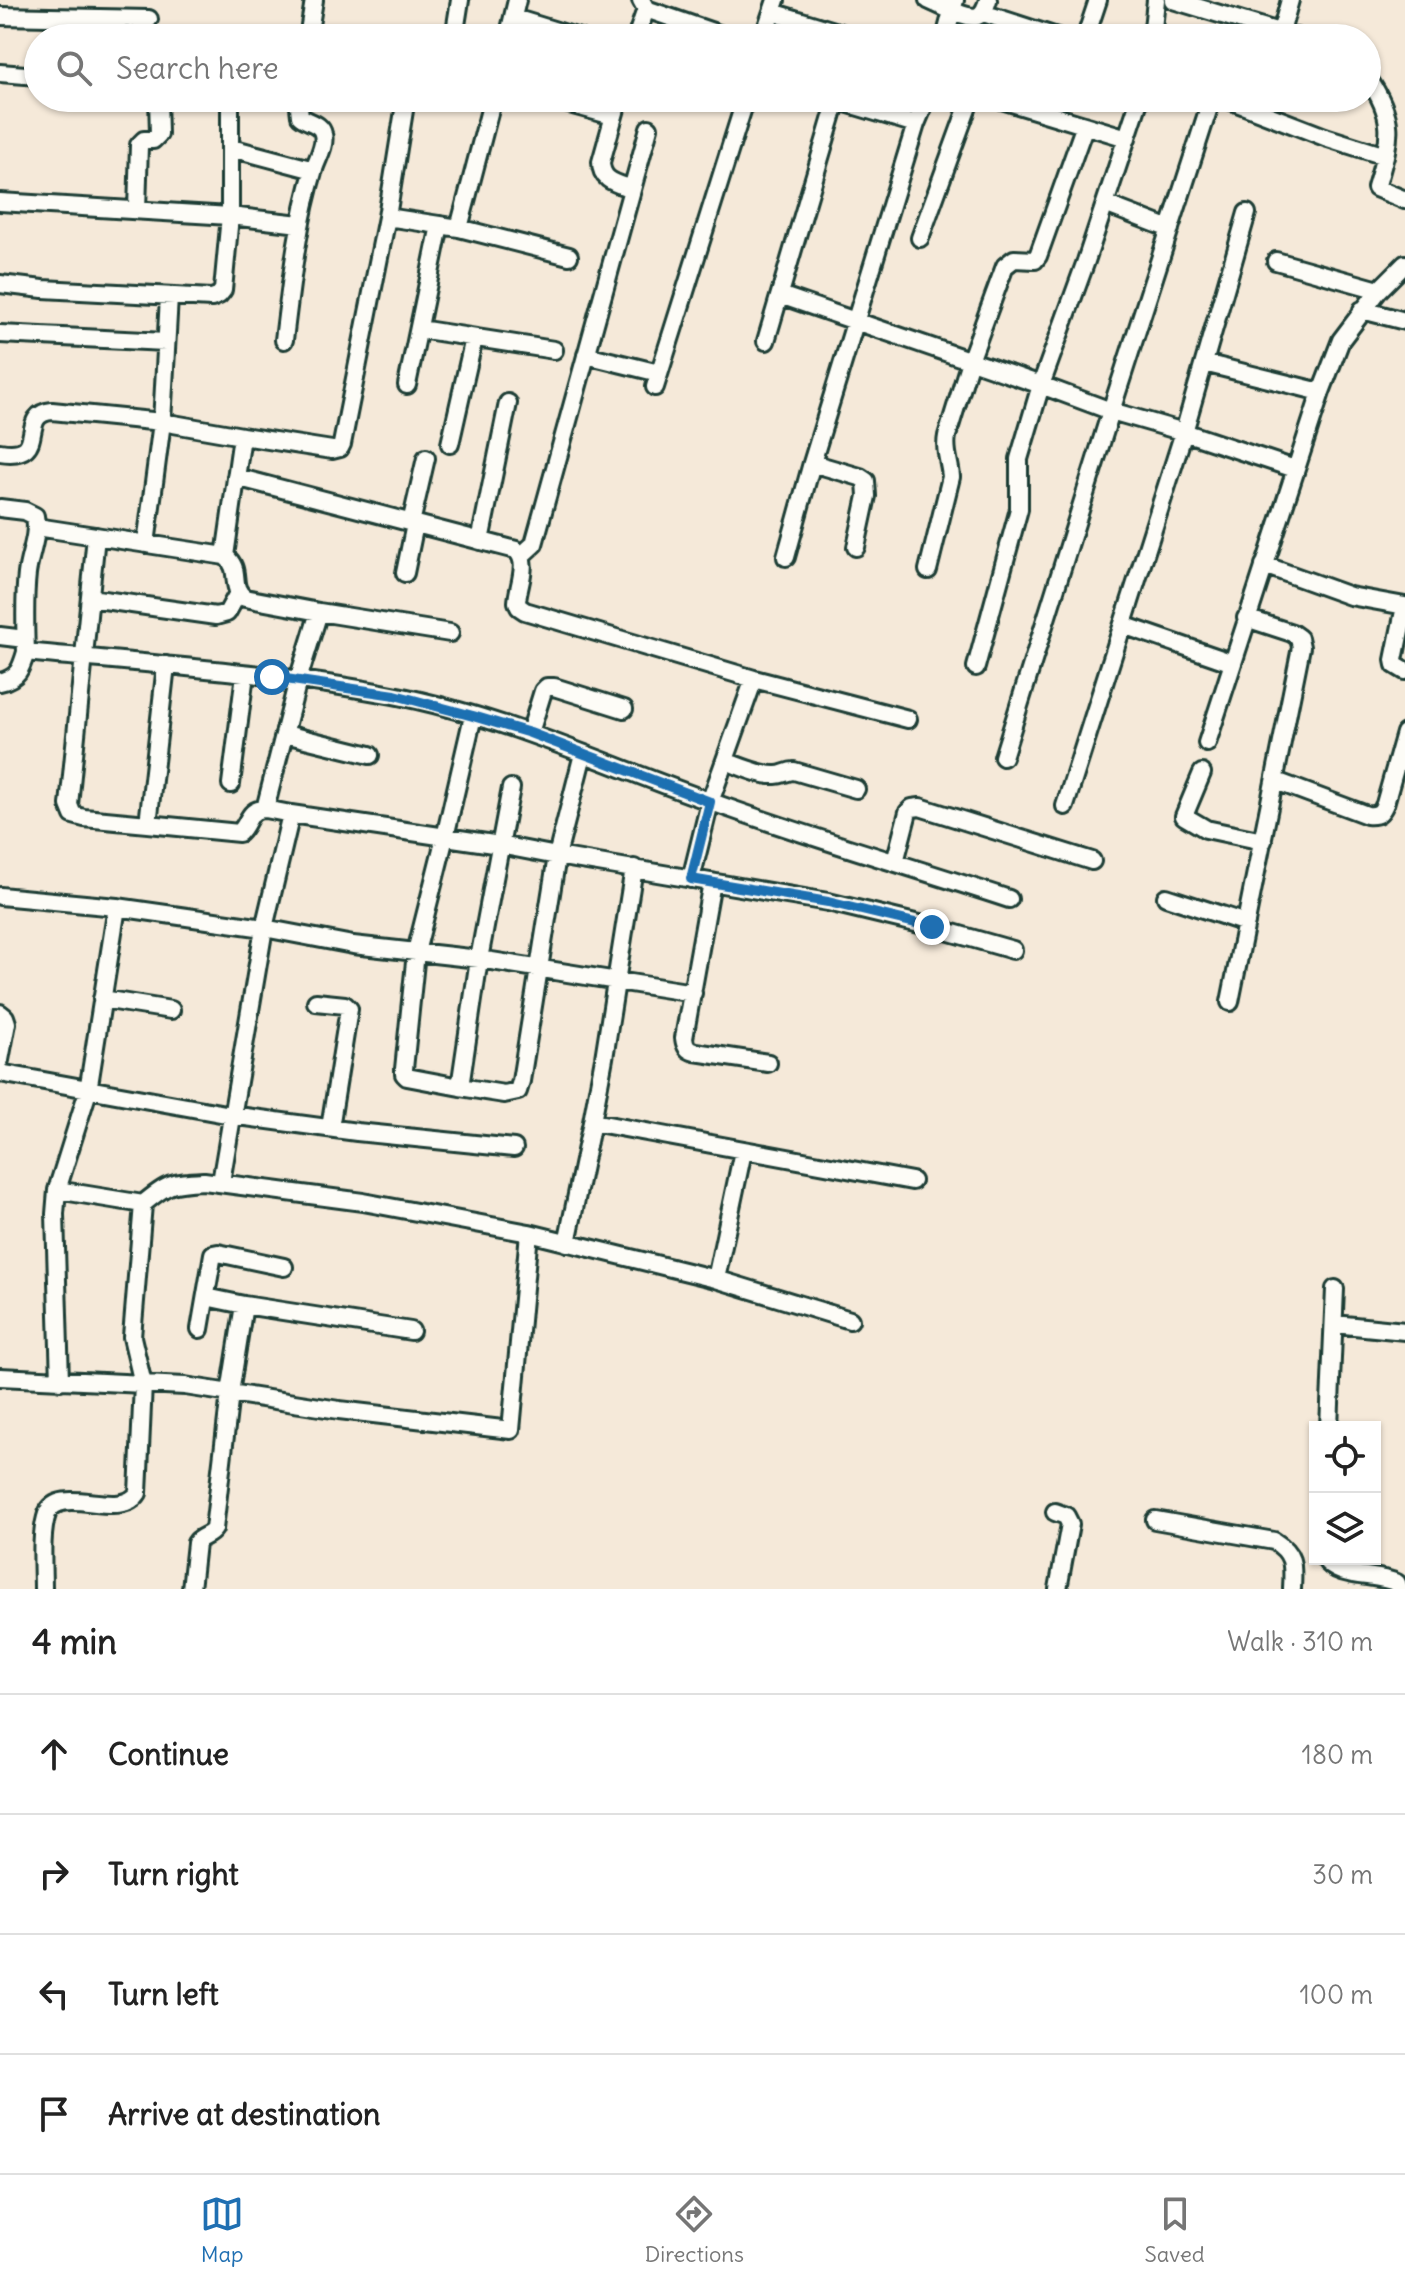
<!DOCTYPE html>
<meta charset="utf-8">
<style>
:root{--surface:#fff;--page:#f2f2f2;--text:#222;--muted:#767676;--line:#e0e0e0;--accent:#1f6fb2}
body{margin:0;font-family:Delius,sans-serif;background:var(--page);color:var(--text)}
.controls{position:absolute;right:24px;bottom:24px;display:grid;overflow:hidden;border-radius:0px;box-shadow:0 2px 6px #0004}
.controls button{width:72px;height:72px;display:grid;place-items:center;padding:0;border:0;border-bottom:2px solid var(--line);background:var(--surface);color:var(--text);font:40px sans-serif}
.stop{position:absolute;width:24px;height:24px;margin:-18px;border:6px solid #1f6fb2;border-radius:50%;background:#fff}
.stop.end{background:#1f6fb2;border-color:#fff;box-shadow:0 2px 8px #0008}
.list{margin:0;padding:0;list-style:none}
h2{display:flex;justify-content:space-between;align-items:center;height:104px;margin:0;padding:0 32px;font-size:34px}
h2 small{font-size:26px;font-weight:400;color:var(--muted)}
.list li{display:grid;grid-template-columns:52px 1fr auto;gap:24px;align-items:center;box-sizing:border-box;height:120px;padding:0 32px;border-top:2px solid var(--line)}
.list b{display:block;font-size:30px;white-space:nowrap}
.list em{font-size:26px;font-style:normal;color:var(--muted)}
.icon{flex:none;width:44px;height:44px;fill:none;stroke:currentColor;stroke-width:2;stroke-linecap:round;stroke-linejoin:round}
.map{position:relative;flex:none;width:1405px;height:1589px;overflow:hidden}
.search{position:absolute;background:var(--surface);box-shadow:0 2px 6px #0004;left:24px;right:24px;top:24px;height:88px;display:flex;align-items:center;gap:20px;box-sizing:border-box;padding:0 28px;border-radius:44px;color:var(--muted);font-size:30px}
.sheet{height:584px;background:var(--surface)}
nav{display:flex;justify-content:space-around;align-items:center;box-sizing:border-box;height:112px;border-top:2px solid var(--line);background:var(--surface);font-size:22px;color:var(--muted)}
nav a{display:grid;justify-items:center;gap:4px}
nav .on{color:var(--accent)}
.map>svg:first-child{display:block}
</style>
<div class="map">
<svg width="1405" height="1589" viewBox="0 0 1405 1589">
<rect width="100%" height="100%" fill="#f5e9d9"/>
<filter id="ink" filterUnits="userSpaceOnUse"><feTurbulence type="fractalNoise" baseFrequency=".0125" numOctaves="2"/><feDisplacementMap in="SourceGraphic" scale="16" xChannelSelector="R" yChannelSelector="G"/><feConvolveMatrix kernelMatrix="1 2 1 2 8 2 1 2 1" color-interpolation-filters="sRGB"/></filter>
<g filter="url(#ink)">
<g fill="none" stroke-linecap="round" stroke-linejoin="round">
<defs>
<path id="minor" d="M641 0 646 9 730 38
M928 0 952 11 945 38
M955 0 952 11C971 17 981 24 988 0
M1173 0 1299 38
M772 12 854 37
M983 13 1060 38
M0 16 149 19
M514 18 579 38
M1281 32 1290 0
M308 38 314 0
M454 38 460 0
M508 38 517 0
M636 38 646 9
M763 38 776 0
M1089 38 1088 30 1098 0
M1152 38 1156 0
M0 73 38 76
M1367 77C1398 121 1390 139 1376 188L1405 200
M406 98 387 217 459 228 493 98
M619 98 601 162C601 181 616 183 632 189
M829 98 916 124
M995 98 1127 138
M1224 98 1325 137 1385 156
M554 100 613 116
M231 148 314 170
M0 202 230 216V98
M1105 204 1170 229
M137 210 139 145 144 140H153L159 134 158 98
M459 228 569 256
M920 238 971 98
M1276 261 1379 290
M0 284 43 289 212 298 219 295 223 290 230 216 300 224
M780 295 1041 385 1111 411 1184 432 1295 469
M1362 310 1405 321
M419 329 554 350
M0 334 166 342
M284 340C291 283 297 225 314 169 317 159 326 145 323 134 321 123 308 123 300 116L298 98
M766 341 837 100
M586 355 659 373
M1204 363 1321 392
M407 385 440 225
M655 387 746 98
M242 436 332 450 340 448 342 444 387 217
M450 444 474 338
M0 452C51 460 16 414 52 411L162 422 242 436 225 556 37 527
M812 463 860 477 866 481 867 496 856 547
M236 477 516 550C530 562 518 585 517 602L519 607 525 611 754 679 908 719
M0 508 25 511 35 516C39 536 29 555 27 574 24 600 25 626 26 652 148 664 272 672 393 695 502 716 605 764 709 801 807 837 909 866 1009 899
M411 523 426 458
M96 536 69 805 73 815 84 818 148 824
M480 541 508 403
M146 544 162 422 169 297
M522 555 534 544 649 128
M225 556C243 570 228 586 245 598L319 612 450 633
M786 557 812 463 916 124 927 98
M1264 565 1350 596 1405 606
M928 570 951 477C950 462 944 451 947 436L970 361 1005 266 1014 259 1035 260 1038 256 1085 125
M405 573 415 524
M90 598 216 616 227 613 238 593
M1405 606 1394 660 1395 665 1405 671
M1123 625 1233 663
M0 636 25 639
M166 665 148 824 239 833C250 823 247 809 265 809
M976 667 1019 509V459L1041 385 1086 261 1140 98
M0 682C18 678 21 669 26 652
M473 716 445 837 416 952 404 1069V1074L407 1077 460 1087 479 959 511 788
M530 733 543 691 547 687H554L624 709
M285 734 370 755
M1207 743 1321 392 1341 340 1379 290 1405 264
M1003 757 1111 411 1212 98
M725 761C740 766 760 776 776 775 783 775 787 771 794 771L856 789
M1202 773 1184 816 1206 829 1263 841
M1276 781 1367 815C1378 816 1381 813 1385 804L1405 733
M231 784 245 674
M1065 806 1184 432 1247 213
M291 814 265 809 298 680 319 612
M895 862 908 812 912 808 920 807 1092 861
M634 868 604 1058 592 1122 912 1181
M691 879 710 802 754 679
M712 882 684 1038C685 1046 687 1050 695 1052L768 1063
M0 896 117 907
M1166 897 1246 923
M102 999 171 1010
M316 1002 345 1005 349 1009 330 1128
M1230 1002 1301 647 1299 638 1292 633 1246 618
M0 1013 5 1017 7 1023 0 1060
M0 1073 231 1115 357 1132 514 1148
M460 1087 504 1094 518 1091 521 1081 557 856 583 754
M221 1182 264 928 291 814 500 845 557 856 828 902 932 927 1013 950
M57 1190 88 1091 117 907 264 928 353 945 479 959 693 993
M143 1204C168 1183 171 1183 204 1181L363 1202 529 1233
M567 1243 592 1122
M716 1279 850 1320
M206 1297 244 1305 411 1331
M1334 1324 1405 1331
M200 1329 213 1254 218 1253 284 1267
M0 1377 185 1386 339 1410 511 1430 529 1233 716 1279 743 1151
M1329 1427 1335 1289
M1055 1512 1066 1516 1070 1524 1058 1589
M1155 1520 1274 1541C1295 1554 1293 1566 1292 1589
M1325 1559C1336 1579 1377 1573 1397 1583L1399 1589
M43 1589C43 1567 40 1534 47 1514 59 1483 121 1521 138 1493L143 1384 132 1337 143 1204 57 1190 55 1214 60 1381
M191 1589 196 1543C200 1536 209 1537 214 1529L230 1393 244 1305"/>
</defs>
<use href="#minor" stroke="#1f3d34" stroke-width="22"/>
<use href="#minor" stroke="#fdfcf7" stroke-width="16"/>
</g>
</g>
<g fill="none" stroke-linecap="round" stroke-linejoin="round" filter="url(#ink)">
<path stroke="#1f6fb2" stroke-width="10" d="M272 677 395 695 473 716 530 733 710 802 691 879 828 902 932 927"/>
</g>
</svg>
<div class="controls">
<button><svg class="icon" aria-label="locate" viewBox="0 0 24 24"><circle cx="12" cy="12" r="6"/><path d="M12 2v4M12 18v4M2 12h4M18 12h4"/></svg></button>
<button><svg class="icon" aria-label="layers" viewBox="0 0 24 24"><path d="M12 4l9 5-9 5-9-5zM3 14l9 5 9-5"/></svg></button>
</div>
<div class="stop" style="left:272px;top:677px"></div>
<div class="stop end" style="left:932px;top:927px"></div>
<div class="search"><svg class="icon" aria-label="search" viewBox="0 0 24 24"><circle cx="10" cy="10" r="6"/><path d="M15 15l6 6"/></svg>Search here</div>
</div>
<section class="sheet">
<h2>4 min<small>Walk · 310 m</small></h2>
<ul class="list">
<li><svg class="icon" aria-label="ahead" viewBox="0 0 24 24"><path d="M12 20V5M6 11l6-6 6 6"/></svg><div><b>Continue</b></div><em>180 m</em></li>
<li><svg class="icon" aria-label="right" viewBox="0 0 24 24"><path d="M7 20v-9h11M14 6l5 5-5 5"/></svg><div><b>Turn right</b></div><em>30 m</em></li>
<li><svg class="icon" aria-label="left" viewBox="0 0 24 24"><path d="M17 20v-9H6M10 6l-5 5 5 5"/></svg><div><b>Turn left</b></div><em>100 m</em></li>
<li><svg class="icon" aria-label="arrive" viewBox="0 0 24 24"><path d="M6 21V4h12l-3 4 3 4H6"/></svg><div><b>Arrive at destination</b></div></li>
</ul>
</section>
<nav>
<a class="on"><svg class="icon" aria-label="map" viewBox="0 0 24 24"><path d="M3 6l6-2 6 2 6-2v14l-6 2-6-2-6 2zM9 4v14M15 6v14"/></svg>Map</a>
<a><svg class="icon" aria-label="directions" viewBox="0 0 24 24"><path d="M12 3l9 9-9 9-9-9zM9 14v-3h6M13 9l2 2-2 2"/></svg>Directions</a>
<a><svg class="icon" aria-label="saved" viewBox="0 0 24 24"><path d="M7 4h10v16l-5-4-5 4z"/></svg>Saved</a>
</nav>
